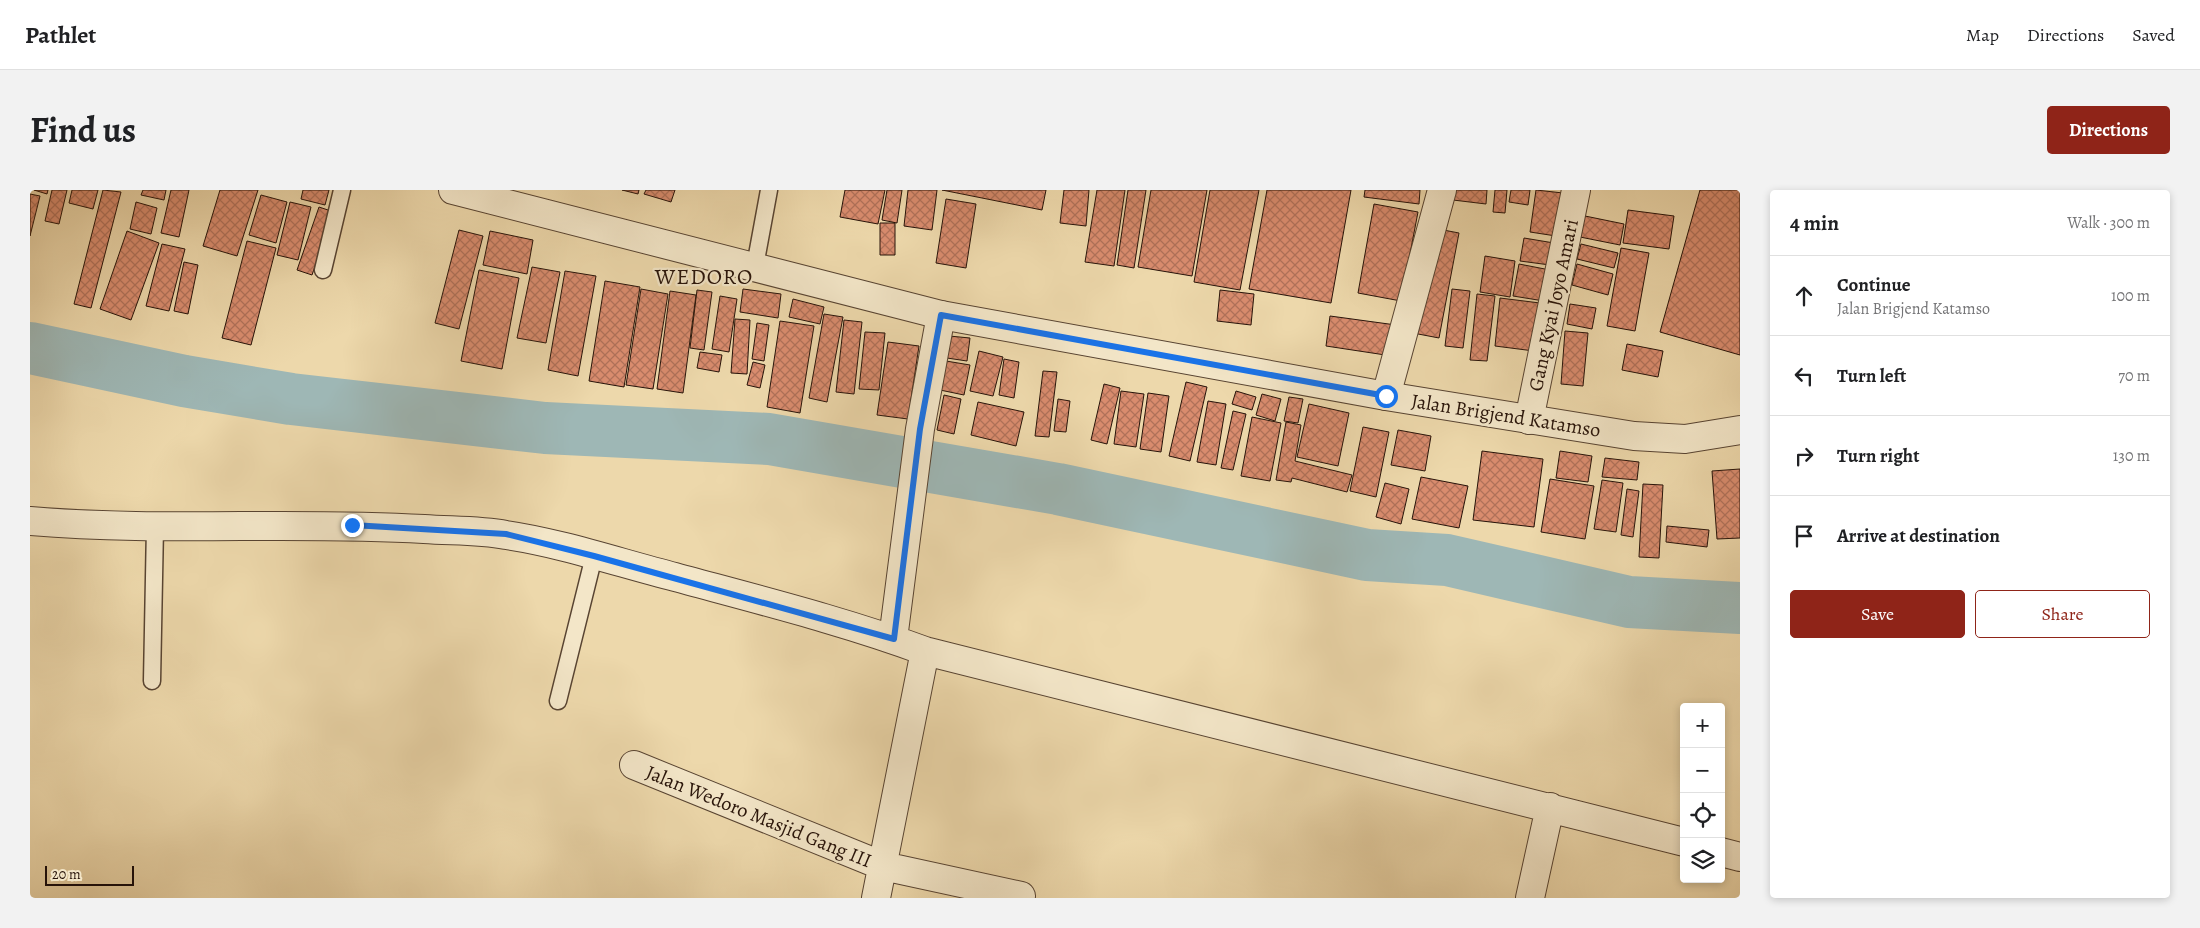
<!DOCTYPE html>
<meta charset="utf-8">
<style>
:root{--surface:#fff;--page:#f2f2f2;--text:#202124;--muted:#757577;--line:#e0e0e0;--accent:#8f2418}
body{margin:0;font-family:Alegreya,serif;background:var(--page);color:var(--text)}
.controls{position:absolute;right:15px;bottom:15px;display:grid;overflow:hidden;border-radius:5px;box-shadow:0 2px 8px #0003}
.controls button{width:45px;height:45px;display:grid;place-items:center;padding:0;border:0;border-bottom:1px solid var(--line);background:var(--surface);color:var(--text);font:25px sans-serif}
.scale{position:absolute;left:15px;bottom:12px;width:89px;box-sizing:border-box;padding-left:5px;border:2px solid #271309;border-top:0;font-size:14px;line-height:18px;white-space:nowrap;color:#271309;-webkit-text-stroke:4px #f3e6c8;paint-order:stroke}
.stop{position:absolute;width:15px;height:15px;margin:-11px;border:4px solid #1a73e8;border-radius:50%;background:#fff}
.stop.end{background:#1a73e8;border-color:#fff;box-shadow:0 1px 5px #0008}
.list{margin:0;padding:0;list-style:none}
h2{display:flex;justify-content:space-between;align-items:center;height:65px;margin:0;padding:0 20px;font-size:21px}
h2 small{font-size:16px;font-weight:400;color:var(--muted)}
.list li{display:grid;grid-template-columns:32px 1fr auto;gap:15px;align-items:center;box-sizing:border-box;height:80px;padding:0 20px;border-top:1px solid var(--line)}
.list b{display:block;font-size:19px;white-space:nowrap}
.list p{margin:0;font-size:16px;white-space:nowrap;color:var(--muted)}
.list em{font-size:16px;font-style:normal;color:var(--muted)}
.actions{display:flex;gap:10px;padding:15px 20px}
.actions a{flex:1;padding:11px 0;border:1px solid var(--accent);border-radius:5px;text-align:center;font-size:18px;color:var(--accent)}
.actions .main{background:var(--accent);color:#fff}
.icon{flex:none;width:28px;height:28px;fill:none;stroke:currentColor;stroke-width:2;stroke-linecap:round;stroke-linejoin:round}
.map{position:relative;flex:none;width:1710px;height:708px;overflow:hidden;border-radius:5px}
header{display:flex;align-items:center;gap:30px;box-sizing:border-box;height:70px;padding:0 25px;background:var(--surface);border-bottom:1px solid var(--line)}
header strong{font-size:24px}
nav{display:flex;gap:28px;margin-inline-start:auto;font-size:18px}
.intro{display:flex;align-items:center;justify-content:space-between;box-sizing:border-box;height:120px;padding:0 30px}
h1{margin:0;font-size:35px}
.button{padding:12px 22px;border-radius:5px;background:var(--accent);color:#fff;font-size:18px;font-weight:700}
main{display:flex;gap:30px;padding:0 30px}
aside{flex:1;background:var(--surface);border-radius:5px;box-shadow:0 2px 8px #0003}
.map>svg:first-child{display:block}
</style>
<header>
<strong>Pathlet</strong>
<nav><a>Map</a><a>Directions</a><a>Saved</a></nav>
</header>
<div class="intro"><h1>Find us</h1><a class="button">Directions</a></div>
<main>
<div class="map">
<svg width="1710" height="708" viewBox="0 0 1710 708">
<defs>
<pattern id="building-cross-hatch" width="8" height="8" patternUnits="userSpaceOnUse" patternTransform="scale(1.25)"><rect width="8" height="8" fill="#d98c6e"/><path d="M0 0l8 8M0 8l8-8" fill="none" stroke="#b07159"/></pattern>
</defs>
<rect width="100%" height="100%" fill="#edd8ab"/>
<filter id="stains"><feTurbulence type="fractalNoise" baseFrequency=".004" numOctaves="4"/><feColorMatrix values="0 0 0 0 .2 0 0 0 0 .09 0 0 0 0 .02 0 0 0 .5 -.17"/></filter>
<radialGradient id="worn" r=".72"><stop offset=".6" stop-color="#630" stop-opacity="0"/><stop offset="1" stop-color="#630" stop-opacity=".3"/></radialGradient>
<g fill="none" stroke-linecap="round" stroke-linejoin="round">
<path stroke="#9eb7b5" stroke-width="52" d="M0 158 154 191 261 209 515 238 739 249 1028 299 1337 365 1417 370 1599 412 1710 418"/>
</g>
<path fill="url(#building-cross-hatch)" stroke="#271309" d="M4 0H18L17 4Z
M22 0H37L29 34 15 31Z
M42 0H68L63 19 39 13Z
M73 0 91 2 61 118 44 114Z
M113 0H136L134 10 111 5Z
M141 0H159L149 47 131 43Z
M190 0H228L207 66 173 56Z
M273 0H299L295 15 271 9Z
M592 0H609L608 4Z
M616 0H645L641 12 614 4Z
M815 0H855L848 34 810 27Z
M857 0H872L867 33 852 30Z
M878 0H907L902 40 874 36Z
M912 0H1016L1012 20Z
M1034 0H1059L1056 36 1030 33Z
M1067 0H1095L1084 76 1055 72Z
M1098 0H1116L1104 78 1087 75Z
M1121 0H1177L1162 86 1108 77Z
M1180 0H1229L1210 100 1164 92Z
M1237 0H1321L1301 113 1219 99Z
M1335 0H1390L1389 14 1334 7Z
M1424 0H1457L1456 14 1423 10Z
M1465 0H1477L1475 23 1463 22Z
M1481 0H1500L1498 15 1479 12Z
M1506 0 1533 3 1526 46 1500 42Z
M1670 0H1710V165L1630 142Z
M0 4 10 6 0 46Z
M231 5 257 12 246 53 219 45Z
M916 9 946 14 936 78 906 73Z
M106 12 127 18 121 44 100 39Z
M260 12 281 17 268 70 247 65Z
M1344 14 1388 22 1371 111 1328 103Z
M289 17 304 22 282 85 267 80Z
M1598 20 1644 26 1639 59 1593 53Z
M1555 26 1594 34 1590 55 1550 47Z
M850 33H865V65H850Z
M1403 38 1429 43 1409 148 1383 143Z
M429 40 453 46 429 139 405 133Z
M97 41 129 53 101 130 70 119Z
M460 41 503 50 497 84 453 75Z
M1494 48 1524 53 1520 75 1490 71Z
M217 51 246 58 221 155 192 148Z
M132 54 155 59 139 121 116 116Z
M1551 54 1588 63 1584 78 1547 69Z
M1591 58 1619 63 1605 141 1577 136Z
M1455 66 1485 71 1480 107 1450 102Z
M154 72 168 75 158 124 144 121Z
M1489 74 1520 80 1514 111 1483 106Z
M1547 74 1583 84 1578 105 1542 95Z
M502 77 530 82 516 153 487 148Z
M449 80 489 88 472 179 431 171Z
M535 81 566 86 548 186 518 180Z
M575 91 610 97 594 197 559 191Z
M611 99 638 104 623 199 596 195Z
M713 99 751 104 748 128 710 122Z
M1422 99 1440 101 1433 158 1415 156Z
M667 100 682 102 674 160 660 158Z
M1190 100 1224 104 1221 135 1187 131Z
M640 101 666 105 653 203 627 199Z
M1447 104 1465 106 1457 171 1440 170Z
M690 106 707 109 699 162 682 159Z
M1470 108 1510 113 1504 161 1465 156Z
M763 109 794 117 790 134 759 127Z
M1540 114 1566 118 1562 139 1537 134Z
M794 124 813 127 797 212 779 208Z
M1300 126 1366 135 1362 166 1296 156Z
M705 129 720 130 717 184 701 183Z
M814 130 832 132 824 204 806 202Z
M750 131 784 136 770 223 737 217Z
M727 133 739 135 734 171 722 169Z
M1535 141 1558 143 1553 196 1531 194Z
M835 142 855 143 849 200 829 199Z
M919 146 940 148 937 171 917 168Z
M858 152 889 156 878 229 847 225Z
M1597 154 1633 161 1628 187 1592 180Z
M949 161 973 167 963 206 940 201Z
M670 162 692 165 689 182 667 178Z
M974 169 989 172 984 208 969 205Z
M916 171 940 175 934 205 910 200Z
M723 172 735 175 730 198 717 195Z
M1013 181 1027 182 1019 247 1005 246Z
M1156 192 1177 197 1160 271 1139 266Z
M1074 194 1090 198 1077 254 1061 250Z
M1091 201 1114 204 1106 257 1084 254Z
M1206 201 1226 207 1222 220 1202 214Z
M1118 203 1139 206 1131 262 1110 259Z
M1232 204 1251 209 1245 231 1226 225Z
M914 205 931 209 924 244 907 240Z
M1259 207 1273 209 1268 233 1254 231Z
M1028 209 1040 211 1036 242 1024 241Z
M1178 211 1196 214 1186 275 1167 272Z
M948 212 994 222 986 256 941 245Z
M1279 214 1319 223 1308 276 1267 267Z
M1203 221 1216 224 1203 280 1191 278Z
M1222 227 1251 233 1240 291 1211 286Z
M1256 232 1271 235 1265 271 1322 285 1317 302 1262 288 1261 292 1246 290Z
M1333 237 1359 242 1346 307 1320 301Z
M1368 240 1401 246 1395 281 1361 275Z
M1452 261 1513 269 1504 337 1443 330Z
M1530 261 1562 266 1558 292 1526 288Z
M1575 268 1609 272 1607 290 1572 287Z
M1710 279V348L1687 349 1682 281Z
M1391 287 1438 296 1429 338 1382 329Z
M1520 289 1564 296 1555 349 1511 342Z
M1572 290 1593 293 1586 342 1564 339Z
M1355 293 1379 299 1371 334 1346 327Z
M1613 294 1633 295 1629 368 1609 367Z
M1597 299 1609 301 1603 347 1591 345Z
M1637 336 1679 340 1677 357 1636 352Z"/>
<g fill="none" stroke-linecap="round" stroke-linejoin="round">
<defs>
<path id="service" d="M725 76 739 0
M293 80 312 0
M122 491 125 336
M528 511 564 366"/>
<path id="minor" d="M1356 206 1412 0
M1499 230 1546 0
M0 331C131 342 263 331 394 339 421 341 449 340 476 345 531 353 590 373 645 387 729 410 814 431 895 461L1654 652
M863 449 890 239 911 125
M604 575 853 676 991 706
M1691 662 1710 667
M846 708 895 461
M1500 708 1520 617"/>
<path id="tertiary" d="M423 0 911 125 1356 206 1604 246 1655 249 1710 240"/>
</defs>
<use href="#service" stroke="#584432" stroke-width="19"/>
<use href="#minor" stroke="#584432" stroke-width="30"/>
<use href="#tertiary" stroke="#584432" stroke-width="30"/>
<use href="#service" stroke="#f3e6c8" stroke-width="16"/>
<use href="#minor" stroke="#f3e6c8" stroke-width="28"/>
<use href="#tertiary" stroke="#f3e6c8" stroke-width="28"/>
</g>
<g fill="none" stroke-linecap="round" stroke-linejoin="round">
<path stroke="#1a73e8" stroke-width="6" d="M322 335 476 344 564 366 864 449 890 239 911 125 1356 206"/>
</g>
<g text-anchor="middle" stroke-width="4.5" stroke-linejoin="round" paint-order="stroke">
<g font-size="20" fill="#271309" stroke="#f3e6c8">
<text transform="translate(1523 115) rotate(-78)" y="7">Gang Kyai Joyo Amari</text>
<text transform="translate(1476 225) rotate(9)" y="7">Jalan Brigjend Katamso</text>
<text transform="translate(729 626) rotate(22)" y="7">Jalan Wedoro Masjid Gang III</text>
</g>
<g font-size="22" letter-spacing="1" fill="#271309" stroke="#f3e6c8">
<text x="674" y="94">WEDORO</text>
</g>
</g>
<rect width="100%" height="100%" filter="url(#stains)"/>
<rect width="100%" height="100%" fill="url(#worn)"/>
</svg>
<div class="controls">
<button>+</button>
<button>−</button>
<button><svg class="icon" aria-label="locate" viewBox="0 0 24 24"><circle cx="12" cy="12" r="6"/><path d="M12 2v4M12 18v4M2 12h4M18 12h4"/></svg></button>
<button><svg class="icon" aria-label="layers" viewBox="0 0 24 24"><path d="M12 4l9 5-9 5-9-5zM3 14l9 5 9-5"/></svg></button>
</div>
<div class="scale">20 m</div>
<div class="stop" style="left:1356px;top:206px"></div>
<div class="stop end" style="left:322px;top:335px"></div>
</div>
<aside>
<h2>4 min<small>Walk · 300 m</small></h2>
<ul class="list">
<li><svg class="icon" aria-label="ahead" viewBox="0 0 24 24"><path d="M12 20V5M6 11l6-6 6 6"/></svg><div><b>Continue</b><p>Jalan Brigjend Katamso</p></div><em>100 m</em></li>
<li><svg class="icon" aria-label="left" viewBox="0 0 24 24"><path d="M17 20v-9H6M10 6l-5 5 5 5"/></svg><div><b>Turn left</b></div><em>70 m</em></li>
<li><svg class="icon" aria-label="right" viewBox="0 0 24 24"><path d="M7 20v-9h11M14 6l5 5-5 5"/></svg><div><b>Turn right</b></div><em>130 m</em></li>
<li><svg class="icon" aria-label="arrive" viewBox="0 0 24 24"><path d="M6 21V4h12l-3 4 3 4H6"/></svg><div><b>Arrive at destination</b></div></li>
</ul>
<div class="actions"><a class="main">Save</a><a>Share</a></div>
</aside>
</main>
